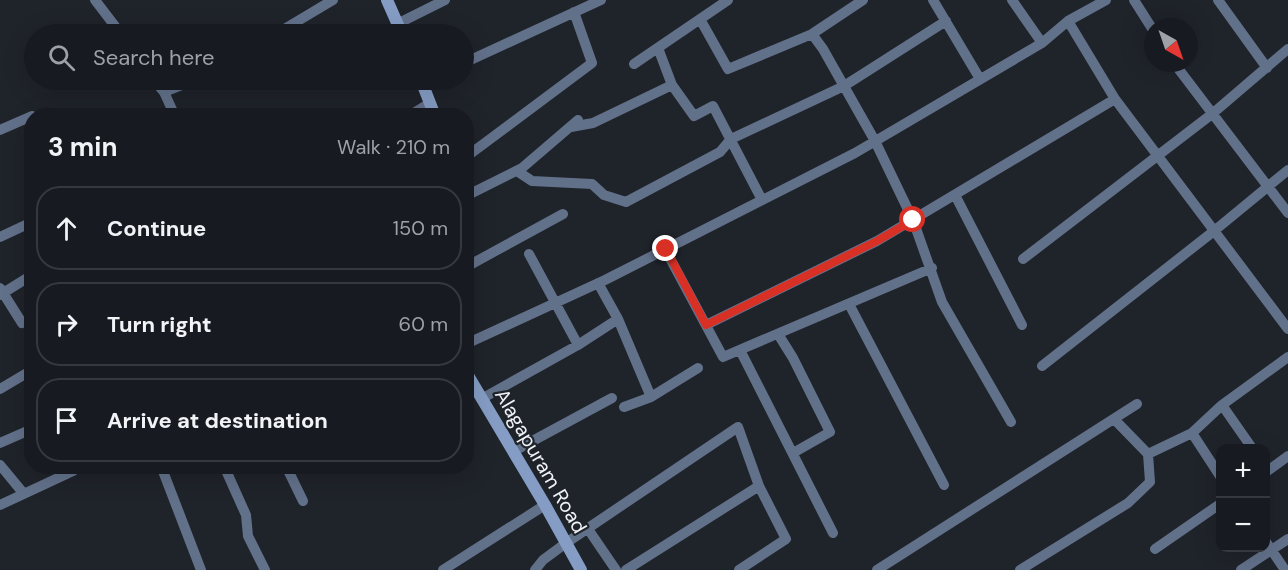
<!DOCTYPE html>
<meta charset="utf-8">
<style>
:root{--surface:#171a20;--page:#24272d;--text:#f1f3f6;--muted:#9ea1a5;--line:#36383e}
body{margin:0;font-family:"DM Sans",sans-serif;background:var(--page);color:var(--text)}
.controls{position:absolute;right:18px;bottom:18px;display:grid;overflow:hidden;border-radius:12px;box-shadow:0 6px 24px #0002}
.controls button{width:54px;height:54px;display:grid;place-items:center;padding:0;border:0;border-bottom:2px solid var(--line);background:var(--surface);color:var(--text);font:30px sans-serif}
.compass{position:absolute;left:1144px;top:18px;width:54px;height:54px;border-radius:50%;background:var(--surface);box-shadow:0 6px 24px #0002;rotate:140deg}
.stop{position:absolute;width:18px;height:18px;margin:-14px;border:4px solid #d93025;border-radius:50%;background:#fff}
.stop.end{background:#d93025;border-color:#fff;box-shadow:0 2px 6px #0008}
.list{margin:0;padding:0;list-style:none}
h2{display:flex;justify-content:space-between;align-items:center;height:78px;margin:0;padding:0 24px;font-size:26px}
h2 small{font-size:20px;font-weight:400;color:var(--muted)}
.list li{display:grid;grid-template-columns:39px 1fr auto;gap:18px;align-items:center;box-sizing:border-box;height:84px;margin:0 12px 12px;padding:0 12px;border:2px solid var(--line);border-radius:24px}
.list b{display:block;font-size:22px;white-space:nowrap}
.list em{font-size:20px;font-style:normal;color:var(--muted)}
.icon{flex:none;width:33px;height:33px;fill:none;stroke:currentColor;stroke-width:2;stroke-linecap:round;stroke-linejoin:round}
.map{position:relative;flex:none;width:1288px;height:570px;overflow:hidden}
.search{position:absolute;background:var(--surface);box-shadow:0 6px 24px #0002;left:24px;top:24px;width:450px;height:66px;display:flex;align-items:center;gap:15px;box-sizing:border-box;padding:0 21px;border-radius:33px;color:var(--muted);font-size:22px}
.panel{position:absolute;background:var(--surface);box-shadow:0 6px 24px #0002;left:24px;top:108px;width:450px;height:366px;border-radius:24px}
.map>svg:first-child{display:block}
</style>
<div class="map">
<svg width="1288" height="570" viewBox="0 0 1288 570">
<rect width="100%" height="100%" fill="#1f232a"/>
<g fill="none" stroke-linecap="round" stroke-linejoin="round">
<path stroke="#62718a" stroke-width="10" d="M95 0 121 34
M933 0 980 79
M1012 0 1042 43
M1134 0 1153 30
M1218 0 1267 68
M700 19 728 69 812 34 863 0
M1068 21 1115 99 1288 329
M397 24 445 0
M276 34 333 0
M812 34 823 49 875 141 913 220 942 302 1011 422
M658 48 672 85 694 116 713 106 762 200
M464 63 601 0
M1174 63 1288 213
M634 64 728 0
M154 80 164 92 194 80
M164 92 175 116
M304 116 307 114
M409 116 430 103
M571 127 593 123 672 85
M0 130 32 116
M466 157 592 63 574 12
M517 171 532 181 592 184 604 195 626 202 720 152 731 139 844 86 946 21
M955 195 1022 325
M466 196 522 168 578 120
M0 237 32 222
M665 249 723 357 932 268
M529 254 578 345
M1023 259 1212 114 1288 49
M466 267 563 214
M598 283 618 319
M0 288 22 323 32 318
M0 295 32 275
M849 304 944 485
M706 325 877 241 1115 99
M778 334 793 358 830 432 793 453
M466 344 605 280 855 153 1042 43 1068 21 1106 0
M740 350 833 533
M1042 366 1214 231 1288 170
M0 389 32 370
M483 398 578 345 618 319 651 397
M1222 405 1252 448
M624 407 651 397 698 368
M0 443 32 429
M514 451 612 398
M1148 454 1192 433
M0 465 24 494
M161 466 201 570
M224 466 246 515 248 536 265 570
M286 466 303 501
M1266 472 1288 456
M1220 476 1192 433 1222 405 1288 357
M0 505 73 471
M588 529 616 570
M1266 542 1285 570
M1155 549 1220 504
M443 570 545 505
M535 570 543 560 566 543 738 427 759 486 786 539 739 570
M626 570 759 486
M877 570 1137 404
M1020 570 1128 503 1150 482 1148 454 1114 419
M1241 570 1288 539"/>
<path stroke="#859dc5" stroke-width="12" d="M387 0 402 34
M421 80 435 116
M466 372 545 505 581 570"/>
</g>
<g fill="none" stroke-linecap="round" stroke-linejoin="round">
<path stroke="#d93025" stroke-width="8" d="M666 249 706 325 877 241 913 220"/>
</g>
<g text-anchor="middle" stroke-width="4.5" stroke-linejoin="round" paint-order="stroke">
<g font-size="20" fill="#eff2f7" stroke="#1f232a">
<text transform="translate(541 461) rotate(60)" y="7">Alagapuram Road</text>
</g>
</g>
</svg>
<div class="controls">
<button>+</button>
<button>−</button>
</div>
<svg class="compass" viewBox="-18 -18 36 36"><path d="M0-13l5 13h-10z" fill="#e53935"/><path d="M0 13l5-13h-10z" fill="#9ea1a5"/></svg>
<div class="stop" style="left:913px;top:220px"></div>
<div class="stop end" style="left:666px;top:249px"></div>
<div class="search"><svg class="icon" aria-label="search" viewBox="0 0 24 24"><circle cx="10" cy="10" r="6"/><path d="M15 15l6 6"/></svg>Search here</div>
<section class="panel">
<h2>3 min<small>Walk · 210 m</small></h2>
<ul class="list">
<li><svg class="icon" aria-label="ahead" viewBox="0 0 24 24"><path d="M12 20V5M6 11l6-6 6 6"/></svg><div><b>Continue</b></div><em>150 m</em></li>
<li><svg class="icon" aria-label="right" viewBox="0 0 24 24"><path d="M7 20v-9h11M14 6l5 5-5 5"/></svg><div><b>Turn right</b></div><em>60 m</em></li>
<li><svg class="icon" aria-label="arrive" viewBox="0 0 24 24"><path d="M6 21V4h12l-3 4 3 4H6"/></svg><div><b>Arrive at destination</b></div></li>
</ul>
</section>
</div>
